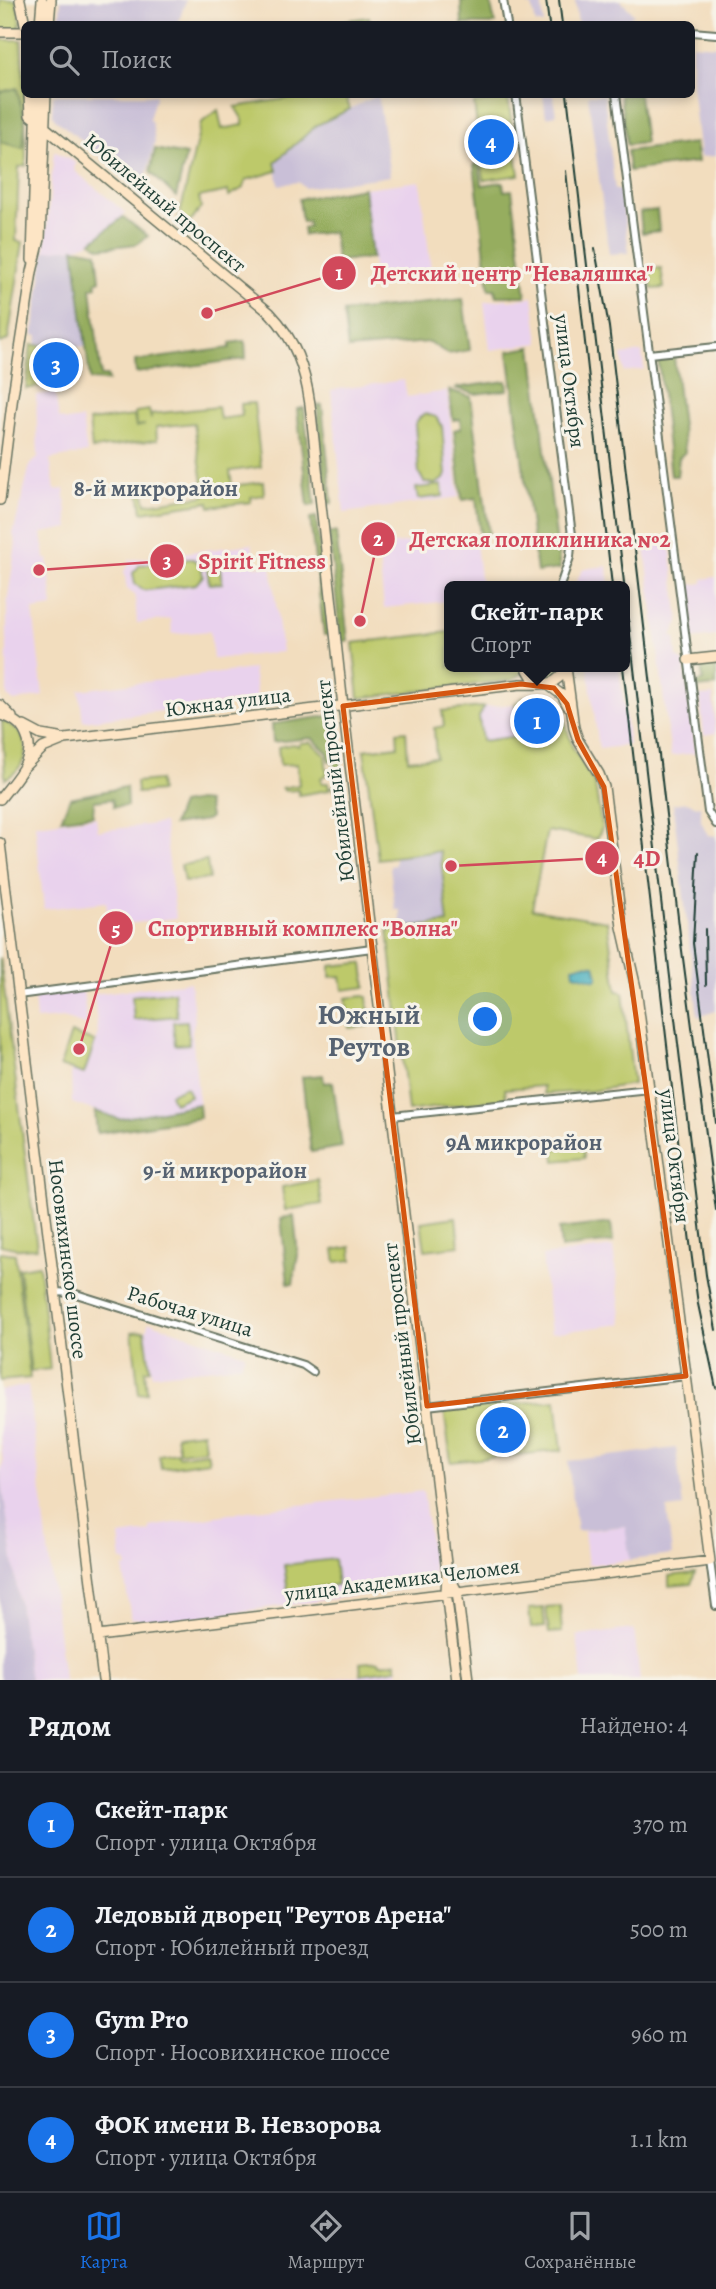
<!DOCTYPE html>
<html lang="ru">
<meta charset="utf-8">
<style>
:root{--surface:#171b24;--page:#242831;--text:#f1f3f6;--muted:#9ea1a6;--line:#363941;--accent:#1a73e8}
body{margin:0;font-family:Alegreya,serif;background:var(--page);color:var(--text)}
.you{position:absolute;left:486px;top:1020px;width:24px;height:24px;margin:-18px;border:5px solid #fff;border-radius:50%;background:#1a73e8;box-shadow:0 0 0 10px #1a73e833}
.badge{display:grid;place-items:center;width:46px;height:46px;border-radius:50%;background:var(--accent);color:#fff;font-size:23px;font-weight:700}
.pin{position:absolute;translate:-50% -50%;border:4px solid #fff;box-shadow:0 2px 7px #0006}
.popup{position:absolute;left:444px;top:581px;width:186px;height:91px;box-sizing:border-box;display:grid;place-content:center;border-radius:10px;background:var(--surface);filter:drop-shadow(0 2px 5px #0005);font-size:23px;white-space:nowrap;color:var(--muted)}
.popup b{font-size:26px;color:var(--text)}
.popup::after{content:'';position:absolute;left:50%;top:100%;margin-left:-14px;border:14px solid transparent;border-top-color:var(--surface)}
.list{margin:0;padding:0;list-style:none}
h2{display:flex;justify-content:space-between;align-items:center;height:91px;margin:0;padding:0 28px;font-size:30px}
h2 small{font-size:23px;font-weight:400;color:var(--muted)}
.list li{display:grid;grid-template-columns:46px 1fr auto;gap:21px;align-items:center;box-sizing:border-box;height:105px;padding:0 28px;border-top:2px solid var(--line)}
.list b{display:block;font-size:26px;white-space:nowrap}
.list p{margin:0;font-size:23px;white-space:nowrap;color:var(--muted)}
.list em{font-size:23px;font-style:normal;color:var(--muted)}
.icon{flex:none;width:38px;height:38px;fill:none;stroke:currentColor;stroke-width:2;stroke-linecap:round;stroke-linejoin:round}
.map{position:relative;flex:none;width:716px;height:1680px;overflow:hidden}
.search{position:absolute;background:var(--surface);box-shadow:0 4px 10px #0003;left:21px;right:21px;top:21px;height:77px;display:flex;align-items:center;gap:18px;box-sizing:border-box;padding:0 24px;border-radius:10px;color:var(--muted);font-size:26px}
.sheet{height:511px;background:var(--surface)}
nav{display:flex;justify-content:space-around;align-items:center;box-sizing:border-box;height:98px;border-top:2px solid var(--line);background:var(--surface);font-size:19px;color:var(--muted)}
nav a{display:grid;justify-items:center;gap:4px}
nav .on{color:var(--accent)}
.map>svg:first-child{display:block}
</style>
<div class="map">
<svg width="716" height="1680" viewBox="0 0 716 1680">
<rect width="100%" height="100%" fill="#f7f3e8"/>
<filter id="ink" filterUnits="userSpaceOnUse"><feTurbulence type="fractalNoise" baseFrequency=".0143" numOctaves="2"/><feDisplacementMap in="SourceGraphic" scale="14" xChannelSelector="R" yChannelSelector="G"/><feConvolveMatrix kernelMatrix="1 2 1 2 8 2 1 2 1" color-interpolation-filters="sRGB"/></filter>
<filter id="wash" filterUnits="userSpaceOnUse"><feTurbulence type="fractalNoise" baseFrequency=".00686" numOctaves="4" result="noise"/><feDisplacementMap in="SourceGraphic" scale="28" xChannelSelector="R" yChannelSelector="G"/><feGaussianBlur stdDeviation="1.57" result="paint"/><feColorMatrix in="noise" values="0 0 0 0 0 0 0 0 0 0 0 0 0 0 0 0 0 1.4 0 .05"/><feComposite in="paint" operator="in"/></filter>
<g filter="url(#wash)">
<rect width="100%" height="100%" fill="#f2ddbe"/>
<path fill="#e9d2ed" d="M54 151 67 158 68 157 76 164 74 167 75 171 126 213 91 242 74 248 45 251Z
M420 181 431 269 374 276 364 188Z
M533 297 539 343 490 350 484 302 507 299 508 301Z
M642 352 644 369 624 372 622 355Z
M404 380 407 397 447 391 459 497 344 513 331 390Z
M55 392 59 418 67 421 82 419 87 453 50 459 55 490 64 489 69 528 42 533 45 559H48L53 607 33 610 43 696 14 701 7 696V604L16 543 13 534 30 465 38 458 36 395Z
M475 534 481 586H449V601L384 608 378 546Z
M669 536 679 622 671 637H675L677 657 684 662 696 753 671 756 644 539Z
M252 544 255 567 271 565 282 652 213 659 210 631 172 634 171 619 137 623 135 595 127 589 124 571 129 565V560Z
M607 566 609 586H578L577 580 583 569Z
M716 577V636L692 639 686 586 703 583V579Z
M588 667H619L629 745 599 749Z
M253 669 257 699 83 721 79 690Z
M713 695 716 733 704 735 700 696Z
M515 704 518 736 482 741 479 717 484 707Z
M96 817 98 831 164 823 176 918 109 926 106 902 44 909 35 824Z
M190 982 195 1020 192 1031 199 1104 119 1119 72 1103 71 1070 84 1074 98 1033 94 994Z
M83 990 87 1026 63 1018 36 1020 34 996Z
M613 1247 622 1324 551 1333 542 1256Z
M149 1322 245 1354 241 1365 152 1375 146 1331Z
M28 1385 64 1680H30L0 1469 3 1464 0 1434V1391Z
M423 1491 434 1571 427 1586 141 1625 137 1618 131 1619 123 1568 127 1567 126 1561H122L119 1536 150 1532V1527L248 1511Z
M626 1526 630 1560 588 1565 584 1531Z
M634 1629 640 1680H582L577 1636Z
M398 1670 399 1680H323L354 1676Z"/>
<path fill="#c9bfd7" d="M61 0H186L178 24H59Z
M527 0H541L544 24H536L532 6H528Z
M575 0H620L634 14 618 24H578Z
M692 44 716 46V156L700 157 692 84Z
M53 95H156L149 119 152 123 155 141 147 174 138 186 55 119 52 114Z
M378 95 390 176 305 188 298 182 279 185 275 162 299 139 317 125Z
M543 95H553L556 115 546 117Z
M588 95H604L615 190H621L629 253 609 254Z
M74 248 87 347 36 345 38 336 33 335 45 251Z
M686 802 701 807V821L708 835 716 836V1011L698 1017 673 804Z
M440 850 448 923 402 929 400 910H395L390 866 395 865V857Z
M676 1448 683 1507 667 1509 672 1555 630 1560 625 1526 577 1531 568 1461Z
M0 1469 30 1680H0Z"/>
<path fill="#bdc96b" stroke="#6e8350" stroke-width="2" d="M0 0H16L21 22 18 29H0Z
M369 17 370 24H323Z
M0 40H21L25 105 26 166 19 167 16 241 23 242 8 340 0 343Z
M315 94 345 95 350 109 317 125 275 162 277 171 246 180 243 188 229 196 228 191 199 197 201 207 193 219 187 224 179 218 201 123 218 110 222 129 243 125V120L235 107Z
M508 99 519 175 484 180 474 103Z
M661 268 664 288 652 289 649 269Z
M31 345 76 347 79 378 26 389Z
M254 403 261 467 230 471 232 486 263 482 264 495 251 497V502L210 507 209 502 142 512 138 484H142L146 504 205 496 194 423 156 427 157 440 92 449 89 421 134 416 136 427 145 425 136 426 135 412 149 410 151 419V414L218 407 220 419 242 416 241 404Z
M426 414 436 417 442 426 446 474 444 479 435 484 424 482 419 473 415 424 421 416Z
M442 485 443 496 418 499 416 488Z
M188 559H193L201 565 203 576 196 584 148 590H143L135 584 133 573 140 565Z
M219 560 222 583 209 584 206 561Z
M449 632V667H523L522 673 512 680 359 698 353 643Z
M532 667H561C555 684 538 682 532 667Z
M524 697 528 700 553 698 560 704 572 746 595 785 602 828 597 839 547 831 532 909 607 921 617 991 623 992 633 1084 592 1091 544 1094 543 1086 505 1089 506 1099 408 1111 388 930 448 923 440 851 378 859 364 750 398 746 397 732 406 731 408 760 436 757 434 728 444 726 442 711 484 707 479 717 482 741 518 736 515 704Z
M2 721C32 732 33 765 5 779Z
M311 742 325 755 327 774 321 778 322 783H328L329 790 299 795 298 790 285 791 282 788 299 785 297 764 280 765 278 747 293 744 299 746 300 743Z
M159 780 160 791 137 793 136 782Z
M207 861 209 879 184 882 181 865Z
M0 957 37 1248 19 1249 0 1245Z
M360 963 363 964 366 987 343 990 341 976 330 977V966Z
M174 992 177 1016 134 1020 132 996Z
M364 996 367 997 370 1024 368 1026 349 1028 346 998Z
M187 1021 189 1044 175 1045 173 1022Z
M71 1033 95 1042 84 1074 60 1066Z
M186 1087 190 1096 174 1103 170 1094Z
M583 1145 584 1158 555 1161 554 1149Z
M318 1180 322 1204 285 1210 282 1187Z
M456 1217 459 1246 425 1250 421 1222Z
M351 1247 352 1260 336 1262 334 1250Z
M0 1252 15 1254 30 1378 0 1381Z
M39 1265 50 1369 31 1371 19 1268Z
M145 1331 150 1369 145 1370 147 1393 139 1394 132 1332Z
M556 1400 562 1450 451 1462 444 1410Z
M203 1432 205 1449 179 1452 176 1435Z
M177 1452 178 1456 207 1452 209 1461 161 1468 159 1455Z
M334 1559 337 1585 288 1591 284 1565Z
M695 1573 691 1584 669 1586V1576Z
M560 1606 562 1632 549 1633 546 1607Z
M543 1608 545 1627 531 1628 529 1609Z
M379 1661 380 1664 396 1662 397 1669 361 1674 360 1663Z"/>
<path fill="#96ad5f" stroke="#5a754a" stroke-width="2" d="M461 0H490L495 24H462Z
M17 88 25 123 23 148 0 142V92Z
M620 95H639L645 143 627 145Z
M695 143 698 162 629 171 627 151Z
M155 149 186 155 176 197 150 172Z
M474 164H479L482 185 503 182 504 191 512 190 526 296H496L495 289H489Z
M364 188 372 258 337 261 333 232 304 235 303 228 309 227 308 221 302 222 299 199Z
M657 210 659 231 642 233 640 212Z
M123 217 148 236 137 244 100 248 91 242Z
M74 248 97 252 100 280 96 282 97 286 91 288 101 376H107L108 381 90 380Z
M463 299 470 350 448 354 429 342 348 349 343 312Z
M245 341 246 359 136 373 135 361 230 348V343Z
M532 347 560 569 537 572 508 351Z
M674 357 685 452 679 458 677 476H671L658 358Z
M507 381 508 390 475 394 455 388Z
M449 390 471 397 489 534 480 535 476 498 462 500 454 430 461 428 460 419 453 420Z
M322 405 332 503 327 504 317 406Z
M304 408 315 505 308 506 297 409Z
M316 517 330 635H324L310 518Z
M336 532 348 641 341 642 329 533Z
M716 663V686L697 688V683L703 681 701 665Z
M336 715 343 789 335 790 331 787 336 786 333 761H329L328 753 312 738 273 742 272 724Z
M126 787 127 806 114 807 112 799 94 801 93 815 61 819 70 798Z
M198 801 207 802 210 817 206 820 173 825 181 804Z
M323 1075 324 1083 333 1082 342 1147 311 1152 302 1077Z
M199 1104 200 1118 97 1133 95 1111 119 1119Z
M294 1216 298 1255 293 1284H288L281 1218Z
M611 1223 613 1242 561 1248 559 1229Z"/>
<path fill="#3eabbc" stroke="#2e7478" stroke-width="2" d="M584 964 595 965 598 976 596 980 574 974 573 967Z"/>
</g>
<g filter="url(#ink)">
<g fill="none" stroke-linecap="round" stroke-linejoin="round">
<defs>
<path id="street" d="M503 0 507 24
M692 32 716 34
M516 94 572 535 570 557 560 586
M616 94 708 812 716 824
M649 354 716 347
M18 995 372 948
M392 1116 649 1089
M55 1292 73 1293 303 1365 313 1372
M427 1406 686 1376
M710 1561 716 1606"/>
<path id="secondary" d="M20 0 25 24
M40 24 42 0
M49 24 51 0
M0 32H24
M29 94 30 115 270 313C295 339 305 369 310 404L343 706 447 1572 457 1591 468 1680
M32 260 37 94
M0 500 13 395 32 272 40 239 46 94
M688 660 716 657
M528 670 534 680 541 683
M547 684 562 695 568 706
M0 705 12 717
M0 715C12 718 21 723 26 735 38 759 13 781 0 799
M24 726 41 735 59 738
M24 767 43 748 65 739 521 684C538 684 557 688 565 669
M0 843 103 1680
M447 1573 446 1592 457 1680
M98 1636 710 1561 636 988 622 927 604 787 599 774 578 740 574 728 566 667"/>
</defs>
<use href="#street" stroke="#697564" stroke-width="10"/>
<use href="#secondary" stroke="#697564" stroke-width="12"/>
<use href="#street" stroke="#fff" stroke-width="6"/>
<use href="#secondary" stroke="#fde5c5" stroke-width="9"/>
<path stroke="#1f3d34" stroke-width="2" d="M546 0 549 24
M559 0 562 24
M567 94 672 994 706 1275 716 1330
M566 171 612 586
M595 249 609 327 681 943 716 1210
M623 667 691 1251 698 1304 716 1388
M698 852 693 943 716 1123
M705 929 706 985"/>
</g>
</g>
<path fill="none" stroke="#d45610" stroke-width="5" stroke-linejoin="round" d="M521 684 554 688 567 704 578 740 604 787 686 1376 427 1406 343 706Z"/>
<g text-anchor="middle" stroke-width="6" stroke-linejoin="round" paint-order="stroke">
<g font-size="21" fill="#1f3d34" stroke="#f7f3e8">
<text transform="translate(165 203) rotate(40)" y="7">Юбилейный проспект</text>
<text transform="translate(570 381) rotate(83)" y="7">улица Октября</text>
<text transform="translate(228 702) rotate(-7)" y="7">Южная улица</text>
<text transform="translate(335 781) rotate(-97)" y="7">Юбилейный проспект</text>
<text transform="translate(675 1156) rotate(83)" y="7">улица Октября</text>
<text transform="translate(68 1259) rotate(83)" y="7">Носовихинское шоссе</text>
<text transform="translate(190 1311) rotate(17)" y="7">Рабочая улица</text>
<text transform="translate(402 1344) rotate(-97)" y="7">Юбилейный проспект</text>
<text transform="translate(402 1580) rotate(-7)" y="7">улица Академика Челомея</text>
</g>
<g font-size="23" font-weight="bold" fill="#566271" stroke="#f7f3e8">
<text x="156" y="496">8-й микрорайон</text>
<text x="524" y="1150">9А микрорайон</text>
<text x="225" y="1178">9-й микрорайон</text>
</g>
<g font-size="28" font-weight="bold" fill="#566271" stroke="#f7f3e8">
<text x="369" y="1024">Южный<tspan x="369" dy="32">Реутов</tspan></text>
</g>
</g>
<path fill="none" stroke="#d1495b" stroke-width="2.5" d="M207 313L339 273M360 621L378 539M39 570L167 561M451 866L602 858M79 1049L116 928"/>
<g fill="#d1495b" stroke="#f7f3e8" stroke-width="2.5">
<circle cx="207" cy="313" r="7"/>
<circle cx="360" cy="621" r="7"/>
<circle cx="39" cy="570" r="7"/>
<circle cx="451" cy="866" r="7"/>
<circle cx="79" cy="1049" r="7"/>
<circle cx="339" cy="273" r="18"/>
<circle cx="378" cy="539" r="18"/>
<circle cx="167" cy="561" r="18"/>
<circle cx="602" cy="858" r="18"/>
<circle cx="116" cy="928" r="18"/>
</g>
<g font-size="21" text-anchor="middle" font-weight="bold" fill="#fff">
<text x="339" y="280">1</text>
<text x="378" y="546">2</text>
<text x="167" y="568">3</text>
<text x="602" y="865">4</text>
<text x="116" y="936">5</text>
</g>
<g font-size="23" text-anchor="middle" font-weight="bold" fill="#d1495b" stroke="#f7f3e8" stroke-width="6" stroke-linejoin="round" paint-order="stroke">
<text x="512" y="281">Детский центр "Неваляшка"</text>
<text x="540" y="547">Детская поликлиника №2</text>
<text x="262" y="569">Spirit Fitness</text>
<text x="647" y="866">4D</text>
<text x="303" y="936">Спортивный комплекс "Волна"</text>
</g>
</svg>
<div class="you"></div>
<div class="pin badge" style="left:537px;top:721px">1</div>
<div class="popup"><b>Скейт-парк</b>Спорт</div>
<div class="pin badge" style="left:503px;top:1430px">2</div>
<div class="pin badge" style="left:56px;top:365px">3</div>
<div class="pin badge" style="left:491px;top:142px">4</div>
<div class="search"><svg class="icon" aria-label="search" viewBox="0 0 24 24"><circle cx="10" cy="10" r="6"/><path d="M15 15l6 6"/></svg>Поиск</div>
</div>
<section class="sheet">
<h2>Рядом<small>Найдено: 4</small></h2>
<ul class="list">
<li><span class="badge">1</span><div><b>Скейт-парк</b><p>Спорт · улица Октября</p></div><em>370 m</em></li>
<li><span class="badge">2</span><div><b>Ледовый дворец &quot;Реутов Арена&quot;</b><p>Спорт · Юбилейный проезд</p></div><em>500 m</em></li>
<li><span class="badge">3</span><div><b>Gym Pro</b><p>Спорт · Носовихинское шоссе</p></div><em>960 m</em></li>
<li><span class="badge">4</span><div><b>ФОК имени В. Невзорова</b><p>Спорт · улица Октября</p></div><em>1.1 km</em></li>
</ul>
</section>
<nav>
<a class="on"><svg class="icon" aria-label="map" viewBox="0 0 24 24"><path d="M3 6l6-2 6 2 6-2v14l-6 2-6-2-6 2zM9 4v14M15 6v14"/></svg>Карта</a>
<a><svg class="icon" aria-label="directions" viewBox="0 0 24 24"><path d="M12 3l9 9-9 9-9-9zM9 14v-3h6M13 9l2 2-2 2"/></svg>Маршрут</a>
<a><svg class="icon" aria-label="saved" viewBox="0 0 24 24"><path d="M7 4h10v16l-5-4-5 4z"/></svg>Сохранённые</a>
</nav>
